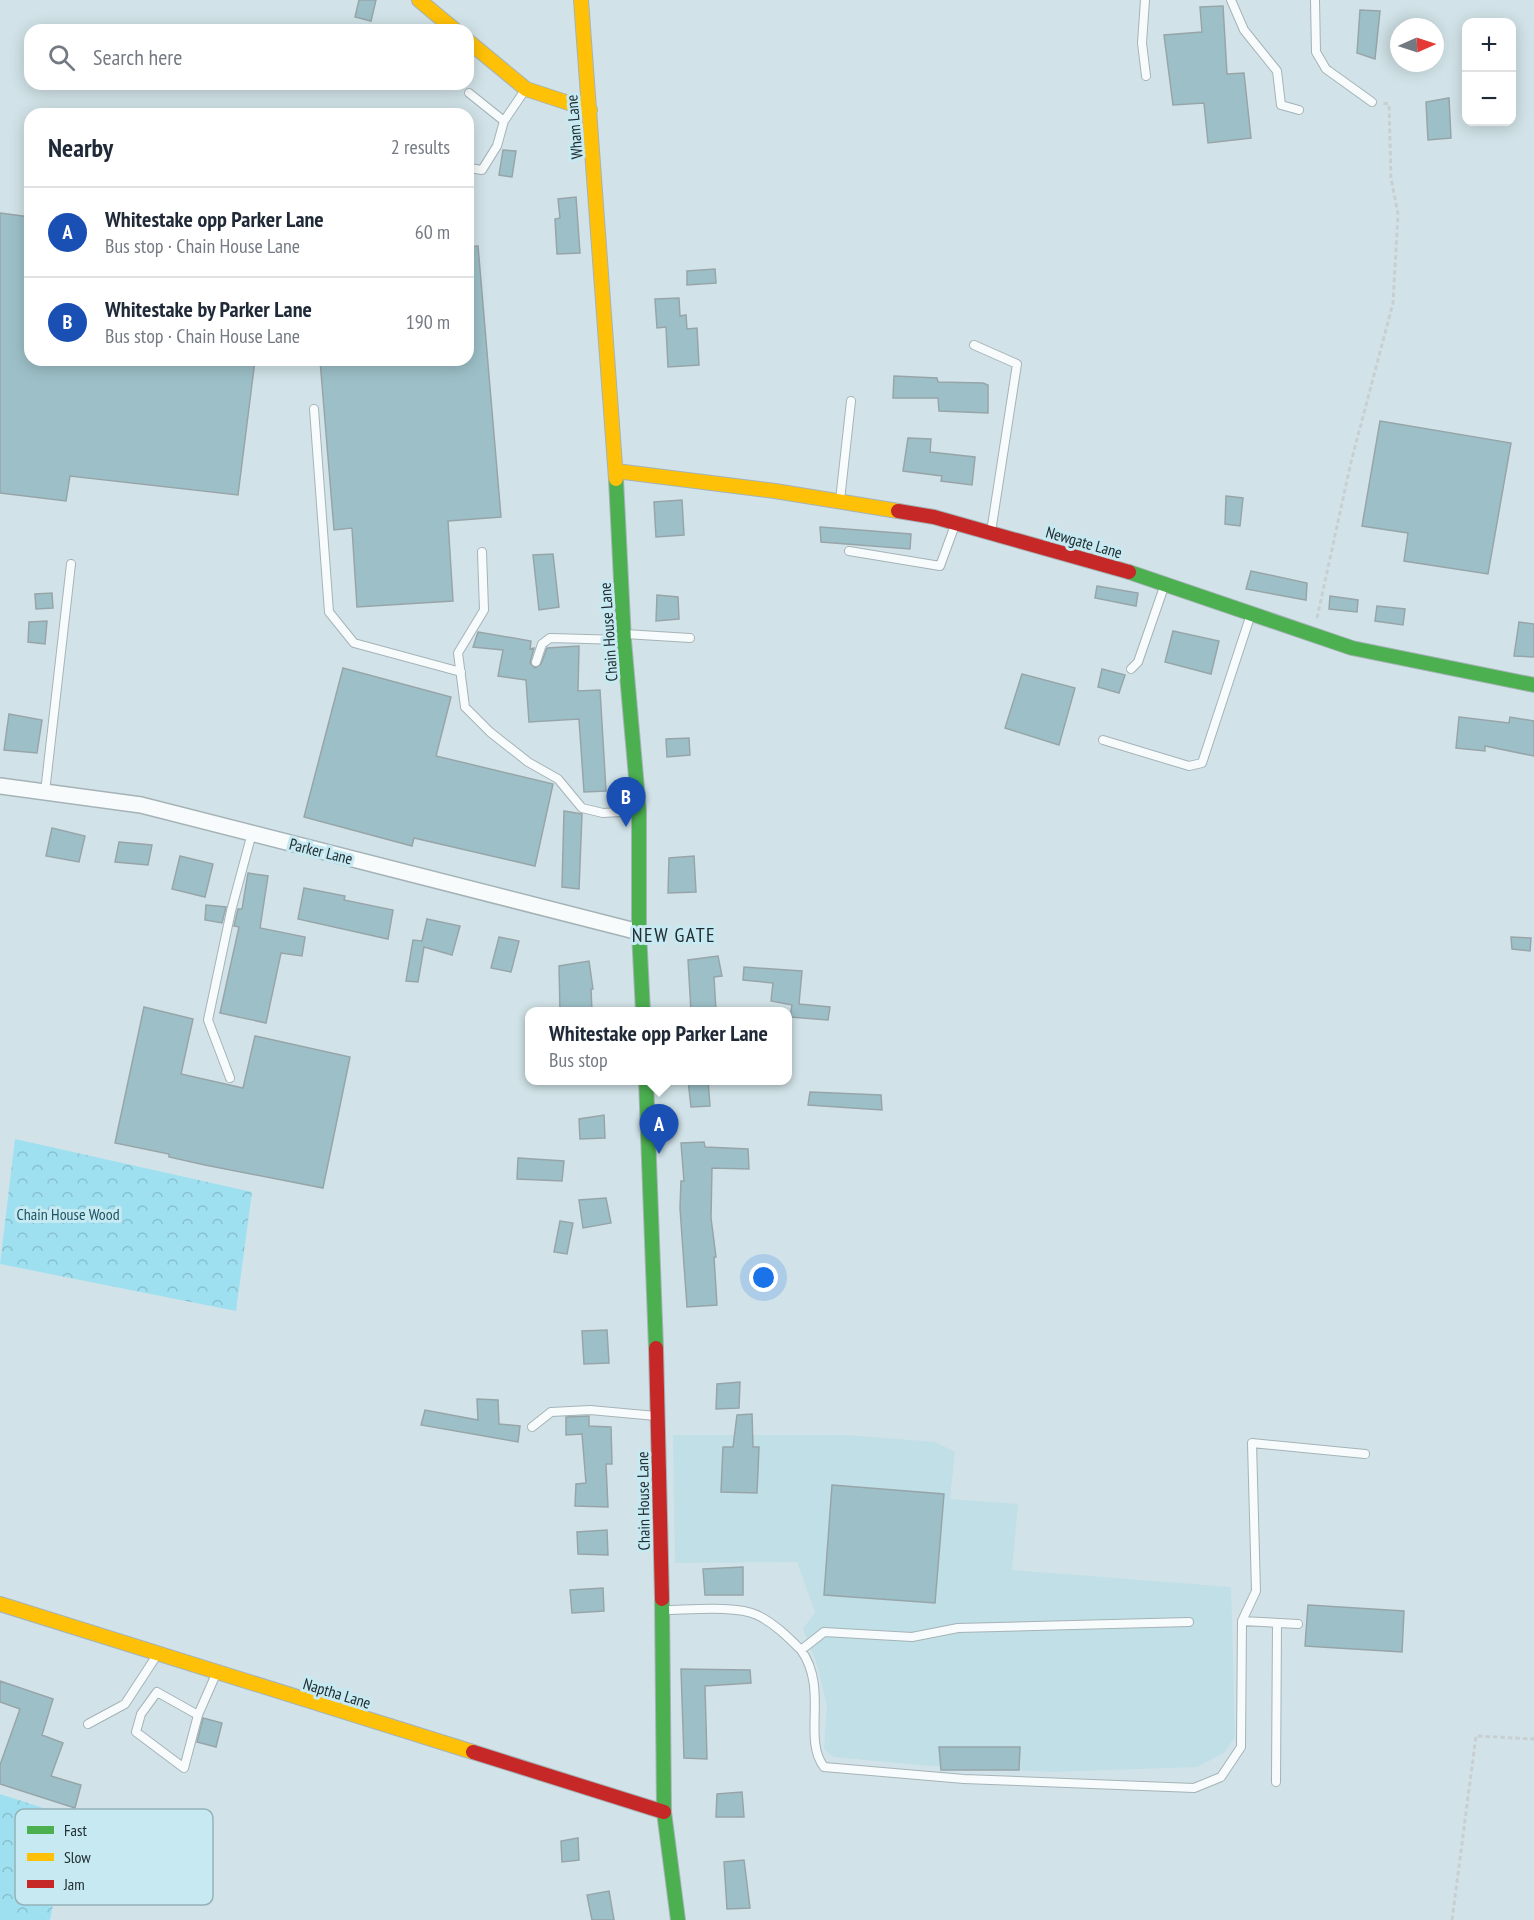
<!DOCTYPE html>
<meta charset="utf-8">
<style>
:root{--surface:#fff;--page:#f2f2f3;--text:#1f2937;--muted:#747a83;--line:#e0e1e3;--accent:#ea580c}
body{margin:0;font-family:"PT Sans Narrow",sans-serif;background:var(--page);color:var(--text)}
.controls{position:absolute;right:18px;top:18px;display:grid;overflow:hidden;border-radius:12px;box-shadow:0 3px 15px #0003}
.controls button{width:54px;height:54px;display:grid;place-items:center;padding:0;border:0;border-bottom:2px solid var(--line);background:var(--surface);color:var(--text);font:30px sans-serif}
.compass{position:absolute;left:1390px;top:18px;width:54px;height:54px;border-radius:50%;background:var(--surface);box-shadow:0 3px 15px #0003;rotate:87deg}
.you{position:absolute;left:764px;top:1278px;width:21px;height:21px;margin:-15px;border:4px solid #fff;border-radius:50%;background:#1a73e8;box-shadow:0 0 0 9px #1a73e833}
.badge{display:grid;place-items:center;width:39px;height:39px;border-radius:50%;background:var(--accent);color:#fff;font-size:20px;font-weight:700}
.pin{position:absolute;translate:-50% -50px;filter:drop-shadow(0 2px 3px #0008)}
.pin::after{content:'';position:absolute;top:32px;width:21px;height:18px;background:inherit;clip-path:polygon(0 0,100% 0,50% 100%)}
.popup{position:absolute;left:525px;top:1007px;width:267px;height:78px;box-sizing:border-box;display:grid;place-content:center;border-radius:12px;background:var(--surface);filter:drop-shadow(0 2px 4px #0005);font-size:20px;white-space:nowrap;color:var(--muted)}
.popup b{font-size:22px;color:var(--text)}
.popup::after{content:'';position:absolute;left:50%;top:100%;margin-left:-12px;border:12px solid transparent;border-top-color:var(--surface)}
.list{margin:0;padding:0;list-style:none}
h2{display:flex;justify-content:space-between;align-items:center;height:78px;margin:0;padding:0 24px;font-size:26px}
h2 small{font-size:20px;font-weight:400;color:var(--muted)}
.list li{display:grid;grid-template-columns:39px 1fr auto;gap:18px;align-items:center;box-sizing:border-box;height:90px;padding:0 24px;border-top:2px solid var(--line)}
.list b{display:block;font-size:22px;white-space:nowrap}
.list p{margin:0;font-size:20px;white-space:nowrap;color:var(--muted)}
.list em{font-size:20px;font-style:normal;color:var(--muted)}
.icon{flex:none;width:33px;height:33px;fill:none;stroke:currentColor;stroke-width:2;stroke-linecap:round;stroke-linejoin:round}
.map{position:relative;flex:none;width:1534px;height:1920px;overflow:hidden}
.search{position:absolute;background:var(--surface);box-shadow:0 3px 15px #0003;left:24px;top:24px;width:450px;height:66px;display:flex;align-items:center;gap:15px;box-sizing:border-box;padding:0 21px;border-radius:18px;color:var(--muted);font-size:22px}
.panel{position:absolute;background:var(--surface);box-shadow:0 3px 15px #0003;left:24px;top:108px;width:450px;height:258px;border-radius:18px}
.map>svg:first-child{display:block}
</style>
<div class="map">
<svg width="1534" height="1920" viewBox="0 0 1534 1920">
<defs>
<pattern id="forest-crowns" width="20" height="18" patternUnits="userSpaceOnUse" patternTransform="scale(1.5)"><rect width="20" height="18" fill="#9ee0f0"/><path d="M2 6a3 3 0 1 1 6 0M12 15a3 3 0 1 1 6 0" fill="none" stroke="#88c0ce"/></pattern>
</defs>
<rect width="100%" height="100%" fill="#d1e3e8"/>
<path fill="#c0dfe7" d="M673 1435H847L935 1442 955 1452 950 1499 1018 1504 1012 1570 1231 1587 1235 1737 1224 1753 1197 1767 1051 1772 931 1766 834 1757 824 1749 827 1707 817 1664 803 1629 815 1612 797 1562 675 1563Z"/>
<path fill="url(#forest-crowns)" d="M15 1139 252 1192 236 1311 0 1264Z
M0 1794 71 1817 50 1920H0Z"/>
<path fill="#9dc0c8" stroke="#97a5a9" stroke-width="1.5" d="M359 0H376L371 21 355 17Z
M1223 6 1227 74 1244 73 1251 138 1208 143 1204 103 1173 105 1164 35 1202 32 1200 7Z
M1360 10 1380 11 1375 59 1357 53Z
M1449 98 1451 138 1428 140 1426 102Z
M503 150 516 151 512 177 499 175Z
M576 197 580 253 557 254 555 219 560 218 558 199Z
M0 213 30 217V360H255L238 495 70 476 66 501 0 493Z
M478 246 501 517 448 521 453 601 357 607 352 528 334 530 320 360H468V247Z
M715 269 716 283 687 285V271Z
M679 298 680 316 686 315 687 329 697 328 699 365 668 367 666 327 657 328 655 299Z
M894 376 937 378 938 382 983 383 988 385V413L939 411 938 398H893Z
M1380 421 1511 443 1488 574 1404 561 1408 533 1362 526Z
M908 438 931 439 930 452 975 457 972 485 941 481 942 476 903 471Z
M1226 496 1243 498 1240 526 1225 524Z
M682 500 684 535 656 537 654 502Z
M820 527 911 534 910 549 821 542Z
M553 554 559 607 539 610 533 555Z
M1251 571 1307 583 1306 600 1246 589Z
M1097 586 1138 593 1136 606 1095 598Z
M52 593 53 608 36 609 35 594Z
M657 595 678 597 679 619 656 621Z
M1330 596 1358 600 1357 612 1329 609Z
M1377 606 1405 609 1403 625 1375 621Z
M47 621 45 644 28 642 29 622Z
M1519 622 1534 624V657L1514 656Z
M1173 631 1219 641 1211 674 1165 662Z
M478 632 531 641 530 649 534 648 530 663 535 668 541 664 547 648 579 646 578 691 600 690 606 791 584 792 579 719 529 722 526 680 498 676 503 650 473 647Z
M343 668 451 697 436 756 553 784 535 866 414 838 412 846 304 817Z
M1102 669 1125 675 1119 693 1098 687Z
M1022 674 1075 688 1059 745 1005 728Z
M9 714 42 720 37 753 4 750Z
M1459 717 1509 723 1510 717 1534 721V756L1485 746V751L1456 748Z
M689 738 690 755 667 757 666 739Z
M564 811 582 814 579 889 562 887Z
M52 828 85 836 79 862 46 856Z
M119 842 152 845 148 865 115 862Z
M180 856 213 864 205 897 172 889Z
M694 856 696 892 668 893 669 858Z
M248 873 268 876 260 928 305 937 302 956 281 953 266 1023 220 1013 239 927 234 926 238 909H242Z
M304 888 345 896 344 900 393 910 388 939 298 919Z
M206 905 226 907 222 923 205 920Z
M427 919 460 926 452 955 424 947 418 982 406 981 413 940 422 941Z
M499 937 519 941 511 972 491 968Z
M1511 937 1531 938 1530 951 1512 949Z
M718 956 722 976 714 977 716 1011H691L688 960Z
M589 961 593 989H591L592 1011H560L559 966Z
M744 967 802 971 799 1004 830 1007 828 1020 790 1017 792 1005 771 1001 773 983 743 980Z
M144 1007 193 1019 181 1074 243 1088 255 1036 350 1057 323 1188 205 1165 169 1157V1154L115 1143Z
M688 1080H708L710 1106 691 1107Z
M810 1092 881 1095 882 1110 808 1105Z
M604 1115 605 1138 580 1139 579 1119Z
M704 1142 705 1147 748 1149 749 1169 712 1168 711 1218 716 1257H714L717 1305 687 1307 680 1208 681 1181H684L681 1143Z
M518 1158 564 1161 562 1181 517 1179Z
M606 1198 611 1223 583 1228 579 1200Z
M560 1221 573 1223 567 1254 554 1252Z
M607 1330 609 1363 584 1364 582 1331Z
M740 1382 739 1408 716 1409 717 1384Z
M477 1399 498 1400 499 1424 520 1426 518 1442 421 1425 425 1410 478 1420Z
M752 1414 753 1447H759L757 1493 721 1492 723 1447H733L737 1415Z
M589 1416V1426L611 1427 612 1464H606L608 1507 575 1506 576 1484 586 1483 582 1434 566 1435V1417Z
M832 1485 944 1494 935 1603 824 1595Z
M607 1530 608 1555 578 1554 577 1532Z
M743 1567V1595H705L703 1569Z
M603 1588 604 1611 572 1613 570 1590Z
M1308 1605 1404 1611 1402 1652 1305 1646Z
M681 1669 750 1670 751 1683 705 1686 707 1759 684 1758Z
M0 1681 53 1699 42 1735 63 1743 51 1776 81 1785 75 1808 0 1784V1765L20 1709 0 1702Z
M203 1718 222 1723 216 1747 197 1742Z
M939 1747H1020L1019 1770H941Z
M742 1792 744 1817H716L717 1794Z
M578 1838 579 1860 562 1862 561 1841Z
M744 1860 750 1908 727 1909 724 1862Z
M609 1891 614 1920H592L587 1895Z"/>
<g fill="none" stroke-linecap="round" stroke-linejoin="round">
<defs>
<path id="lane" d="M1145 0 1142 43 1146 76
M1231 0 1244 30 1277 71 1281 105 1299 110
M1315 0 1316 52 1326 69 1372 102
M469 93 504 121 525 90
M469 168 482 170 497 146 504 121
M974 345 1017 364 991 532
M314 409 329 612 354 643 461 672
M840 500 851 401
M849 551 940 566 955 525
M482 552 484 610 458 653 465 707 490 732 528 762 558 779 582 808 603 813 637 811
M625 634 690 638
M536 662 542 644 550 638 623 640
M1131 669 1138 662 1165 584
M1103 740 1189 766 1202 763 1251 614
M45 792 71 564
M230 1078 208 1020 231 911 252 833
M532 1427 551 1412 590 1410 656 1416
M663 1610C688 1610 736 1605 757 1615 774 1623 788 1637 801 1650L824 1632 912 1637 958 1628 1189 1622
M1242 1621 1298 1624
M801 1650C829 1689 802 1738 824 1767L964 1779 1194 1788 1221 1777 1241 1747 1242 1621 1256 1591 1252 1443 1365 1454
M198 1715 157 1692 141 1714 136 1732 184 1768 198 1715 216 1674
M88 1724 125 1704 157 1655
M1276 1782 1277 1623"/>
<path id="street" d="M0 786 141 805 639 932"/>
<path id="fast" d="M616 479 624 641 639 811V932L643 1012
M1129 572 1352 648 1534 685
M646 1080 656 1348
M662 1599 664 1812 678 1920"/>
<path id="slow" d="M419 0 455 30
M581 0 616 479
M468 41 526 89 590 110
M616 471 775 491 898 511
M0 1604 473 1752"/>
<path id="jam" d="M898 511 934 517 1129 572
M656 1348 662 1599
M473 1752 664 1812"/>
</defs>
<use href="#lane" stroke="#a5b3b7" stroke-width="10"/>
<use href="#street" stroke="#a5b3b7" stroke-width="18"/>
<use href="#fast" stroke="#a5b3b7" stroke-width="16"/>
<use href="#slow" stroke="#a5b3b7" stroke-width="16"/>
<use href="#jam" stroke="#a5b3b7" stroke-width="16"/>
<path stroke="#c9cfd0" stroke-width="3" stroke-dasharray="4.5 3" stroke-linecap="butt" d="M1317 618 1351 462 1393 303 1398 214 1391 178 1389 104 1382 103
M1452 1920 1476 1736 1534 1739"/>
<use href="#lane" stroke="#f8fbfc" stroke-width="8"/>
<use href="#street" stroke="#f8fbfc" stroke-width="15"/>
<use href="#fast" stroke="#4caf50" stroke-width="14"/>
<use href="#slow" stroke="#ffc107" stroke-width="14"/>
<use href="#jam" stroke="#c62828" stroke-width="14"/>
</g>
<g text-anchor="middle" stroke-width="6" stroke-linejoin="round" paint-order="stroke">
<g font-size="16" fill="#202d31" stroke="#c7e9f2">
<text transform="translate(574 127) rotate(-95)" y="6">Wham Lane</text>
<text transform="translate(1084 542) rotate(16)" y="6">Newgate Lane</text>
<text transform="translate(608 632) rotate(-94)" y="6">Chain House Lane</text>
<text transform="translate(321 851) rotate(14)" y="6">Parker Lane</text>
<text transform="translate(643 1501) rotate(-91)" y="6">Chain House Lane</text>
<text transform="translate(337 1693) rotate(17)" y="6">Naptha Lane</text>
</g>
<g font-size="16" fill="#1c5360" stroke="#c7e9f2">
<text x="68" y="1220">Chain House Wood</text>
</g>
<g font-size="20" letter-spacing="1.5" fill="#202d31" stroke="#c7e9f2">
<text x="674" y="942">NEW GATE</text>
</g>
</g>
<rect x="15" y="1809" width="198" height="96" rx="9" fill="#c7e9f2" stroke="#95b1b8" stroke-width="1.5"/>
<rect x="27" y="1826" width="27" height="8" fill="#4caf50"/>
<rect x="27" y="1853" width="27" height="8" fill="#ffc107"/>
<rect x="27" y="1880" width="27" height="8" fill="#c62828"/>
<g font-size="16" fill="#202d31">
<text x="64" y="1836">Fast</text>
<text x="64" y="1863">Slow</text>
<text x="64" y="1890">Jam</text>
</g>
</svg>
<div class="controls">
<button>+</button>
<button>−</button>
</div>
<svg class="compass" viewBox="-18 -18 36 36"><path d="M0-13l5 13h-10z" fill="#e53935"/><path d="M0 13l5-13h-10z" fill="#747a83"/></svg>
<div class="you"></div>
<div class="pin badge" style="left:659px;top:1154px;background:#1a4fb4">A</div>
<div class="popup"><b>Whitestake opp Parker Lane</b>Bus stop</div>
<div class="pin badge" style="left:626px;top:827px;background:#1a4fb4">B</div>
<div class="search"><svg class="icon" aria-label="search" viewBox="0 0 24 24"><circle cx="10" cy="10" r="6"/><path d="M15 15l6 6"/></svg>Search here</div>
<section class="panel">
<h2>Nearby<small>2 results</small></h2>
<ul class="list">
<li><span class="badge" style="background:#1a4fb4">A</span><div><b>Whitestake opp Parker Lane</b><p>Bus stop · Chain House Lane</p></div><em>60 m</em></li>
<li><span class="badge" style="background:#1a4fb4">B</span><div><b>Whitestake by Parker Lane</b><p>Bus stop · Chain House Lane</p></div><em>190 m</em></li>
</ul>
</section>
</div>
